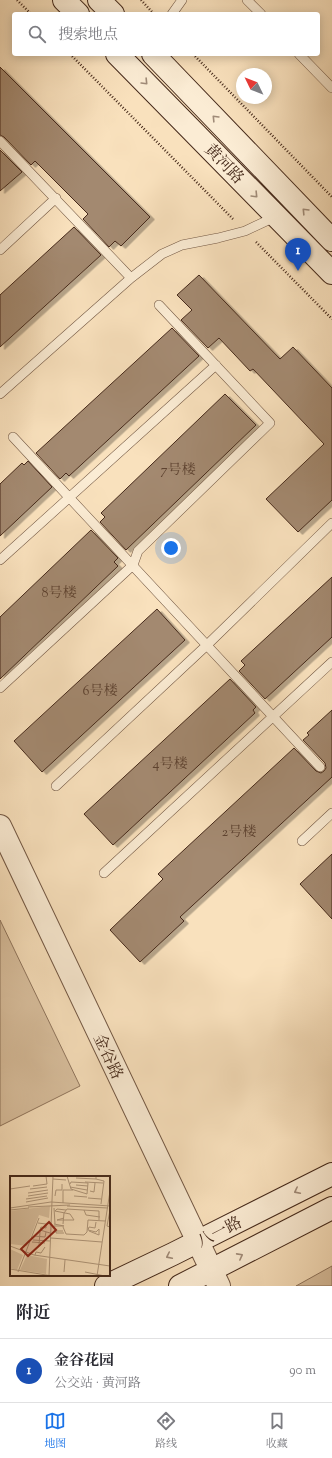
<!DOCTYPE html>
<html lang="zh">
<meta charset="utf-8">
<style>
:root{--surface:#fff;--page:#f7f7f7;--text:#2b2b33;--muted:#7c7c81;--line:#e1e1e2;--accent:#1a73e8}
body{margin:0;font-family:"Sorts Mill Goudy","Noto Serif SC",serif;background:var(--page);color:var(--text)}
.compass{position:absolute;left:236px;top:68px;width:36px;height:36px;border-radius:50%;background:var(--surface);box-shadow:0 2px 10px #0003;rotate:313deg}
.you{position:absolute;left:171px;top:548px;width:14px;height:14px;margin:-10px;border:3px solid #fff;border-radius:50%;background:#1a73e8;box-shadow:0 0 0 6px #1a73e833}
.badge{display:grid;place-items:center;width:26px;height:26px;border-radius:50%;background:var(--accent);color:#fff;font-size:13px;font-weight:700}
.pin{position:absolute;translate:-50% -33px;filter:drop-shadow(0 1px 2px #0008)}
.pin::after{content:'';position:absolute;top:21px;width:14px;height:12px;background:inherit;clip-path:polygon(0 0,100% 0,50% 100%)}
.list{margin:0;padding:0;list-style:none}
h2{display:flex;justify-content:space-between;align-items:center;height:52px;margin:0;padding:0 16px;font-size:17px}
h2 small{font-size:13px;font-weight:400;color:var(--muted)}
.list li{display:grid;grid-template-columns:26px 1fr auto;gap:12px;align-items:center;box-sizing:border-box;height:64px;padding:0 16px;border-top:1px solid var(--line)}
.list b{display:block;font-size:15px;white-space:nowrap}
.list p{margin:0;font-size:13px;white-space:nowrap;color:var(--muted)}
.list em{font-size:13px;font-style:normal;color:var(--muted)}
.icon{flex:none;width:22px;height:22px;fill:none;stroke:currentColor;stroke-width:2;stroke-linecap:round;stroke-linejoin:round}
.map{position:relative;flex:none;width:332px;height:1286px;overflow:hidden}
.search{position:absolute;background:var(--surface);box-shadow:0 2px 10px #0003;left:12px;right:12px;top:12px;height:44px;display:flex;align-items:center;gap:10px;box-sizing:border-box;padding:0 14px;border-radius:4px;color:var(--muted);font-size:15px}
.sheet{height:116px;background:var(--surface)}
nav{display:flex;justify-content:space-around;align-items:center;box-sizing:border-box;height:56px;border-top:1px solid var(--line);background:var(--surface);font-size:11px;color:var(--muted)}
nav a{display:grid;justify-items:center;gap:2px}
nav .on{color:var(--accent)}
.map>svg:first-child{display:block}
</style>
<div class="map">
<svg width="332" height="1286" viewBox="0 0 332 1286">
<defs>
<filter id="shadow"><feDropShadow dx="4.5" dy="2.5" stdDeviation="0" flood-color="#0004"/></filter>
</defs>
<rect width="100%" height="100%" fill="#f9e1bd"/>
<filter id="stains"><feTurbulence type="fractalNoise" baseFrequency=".005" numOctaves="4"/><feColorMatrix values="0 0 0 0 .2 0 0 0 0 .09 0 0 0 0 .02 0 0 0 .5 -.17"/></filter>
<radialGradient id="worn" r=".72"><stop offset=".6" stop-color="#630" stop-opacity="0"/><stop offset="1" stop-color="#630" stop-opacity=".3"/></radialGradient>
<path fill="#dbc2a1" stroke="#90765e" d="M0 920 80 1086 0 1126Z
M332 1266V1286H296Z"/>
<path fill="#a3896f" stroke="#462a1b" filter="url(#shadow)" d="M0 67 150 217 121 246 115 241 109 247 83 219 88 214 35 161 31 165 4 137 0 135Z
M0 150 22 172 0 191Z
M74 227 101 255 0 347V295Z
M199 275 280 359 293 347 332 388V500L298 532 266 499 324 444 253 369 250 371 219 338 208 348 181 320 192 310 177 295Z
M172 328 199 356 69 476 66 473 60 479 36 453Z
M225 394 256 425 126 550 100 522 105 517 101 513Z
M28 461 52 487 0 536V484L22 463 24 465Z
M91 530 118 558 114 562 118 566 0 679V617Z
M332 577V637L265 699 239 671 245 665 241 661Z
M157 609 185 640 42 772 14 741Z
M230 679 256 707 253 710 255 713 113 845 84 814Z
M332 710V777L180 917 184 921 140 962 110 930 163 879 158 874 294 748 316 771 321 773 324 771 326 768 325 763 303 740 309 735 307 733Z
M332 854V919L300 884Z"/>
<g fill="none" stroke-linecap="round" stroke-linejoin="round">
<defs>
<path id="service" d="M247 0 261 14
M172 14 182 0
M299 54 332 88
M0 141 131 278
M0 250 56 198
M0 394 131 278 162 254 182 245 218 238 245 231 277 216
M13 437 320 767
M0 560 216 365
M0 688 133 565 138 551 270 423 159 305
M56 786 207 645 332 523
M302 841 332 813
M104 873 332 662"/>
<path id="tertiary" d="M0 826 219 1286"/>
<path id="secondary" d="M64 0 78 14
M99 0 113 14
M117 54 332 273
M153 54 332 240
M106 1286 173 1254 332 1174
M180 1286 332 1208"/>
</defs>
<use href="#service" stroke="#735844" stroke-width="10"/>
<use href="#tertiary" stroke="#735844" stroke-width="24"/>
<use href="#secondary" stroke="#462a1b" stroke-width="24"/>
<path stroke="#462a1b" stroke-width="2.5" stroke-dasharray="1 2" stroke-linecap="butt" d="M17 0 31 14
M141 0 154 14
M70 54 233 219
M193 54 332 197
M256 242 332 319"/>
<use href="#service" stroke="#fbecd4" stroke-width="9"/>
<use href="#tertiary" stroke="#fbecd4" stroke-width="22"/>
<use href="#secondary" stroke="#fbecd4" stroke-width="22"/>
</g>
<defs><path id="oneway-chevron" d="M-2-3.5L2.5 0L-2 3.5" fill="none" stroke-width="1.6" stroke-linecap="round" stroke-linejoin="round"/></defs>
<g stroke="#a08b78">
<use href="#oneway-chevron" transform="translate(145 82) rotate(46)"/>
<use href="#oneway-chevron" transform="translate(215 118) rotate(-134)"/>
<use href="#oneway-chevron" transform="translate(255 195) rotate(46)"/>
<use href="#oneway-chevron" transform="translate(305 211) rotate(-134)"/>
<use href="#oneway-chevron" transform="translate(297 1191) rotate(153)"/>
<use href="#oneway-chevron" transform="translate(169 1256) rotate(154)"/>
<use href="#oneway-chevron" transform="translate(240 1256) rotate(-28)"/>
</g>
<g text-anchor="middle" stroke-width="3" stroke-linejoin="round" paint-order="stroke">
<g font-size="14" fill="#5d4230">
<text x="178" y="474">7号楼</text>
<text x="59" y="597">8号楼</text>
<text x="100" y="695">6号楼</text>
<text x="170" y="768">4号楼</text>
<text x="239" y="836">2号楼</text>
</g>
<g font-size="16" fill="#462a1b" stroke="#fbecd4">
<text transform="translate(225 163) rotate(46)" y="6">黄河路</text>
<text transform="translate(109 1056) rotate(65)" y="6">金谷路</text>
<text transform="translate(219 1231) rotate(-27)" y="6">八一路</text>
</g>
</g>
<g transform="translate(10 1176)">
<rect width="100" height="100" fill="#f9e1bd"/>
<path d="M40 30 39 42 29 39 17 70 0 68V35ZM0 73 13 79 7 94 0 92ZM17 79 37 83 36 98 10 94Z" fill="#dbc2a1"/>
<path fill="none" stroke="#b1987c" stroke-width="1" d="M57 0 61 13 77 18 78 7 61 6 60 8M86 0V3L94 5 91 28M66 2 86 3M43 3 56 4M75 6 93 7M66 9 78 10M23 10 37 8 36 0M60 11 77 14M0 13 20 10M20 13 37 11M80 15 84 16 85 7M18 17 38 14M18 20 38 17M45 20 46 14H52V8M64 20 77 21M78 22 91 23M16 23 37 20M16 26 38 22M53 27V14H63M57 30 98 32M18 31 60 29M0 32 41 26 100 30M44 32 45 48M0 34 19 32M74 34 76 39 90 41M100 34 97 50 100 51M54 42 47 44H64L60 38 45 35 47 33 56 34M28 47 36 48V52M53 48 54 37 57 33 89 35V44M44 50H54L44 48M53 51 56 58 74 59 77 56 78 44 95 45M36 52 31 51 30 54 40 57M53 55H46V57H54M79 55 89 59V53L86 56 78 54 79 51 85 52 86 46M24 60 35 61 36 56M41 62 92 66M23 64 40 65M22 66 35 67M29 69 30 56M0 70 24 79 100 90M25 79 26 76 31 77 35 71M0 93 42 100M8 96 29 42M54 96 55 84M75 96 95 100M39 100 43 0M59 100H72M87 100 100 15"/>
<path fill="#8f2418" fill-opacity="0.15" stroke="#8f2418" stroke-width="2" d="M39 46 46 54 18 80 11 73Z"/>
<rect width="100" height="100" fill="none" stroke="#462a1b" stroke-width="2"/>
</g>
<rect width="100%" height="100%" filter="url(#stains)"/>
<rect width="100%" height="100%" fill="url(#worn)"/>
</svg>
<svg class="compass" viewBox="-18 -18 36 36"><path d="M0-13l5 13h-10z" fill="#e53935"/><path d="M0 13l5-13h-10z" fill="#7c7c81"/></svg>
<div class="you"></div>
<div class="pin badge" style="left:298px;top:271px;background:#1a4fb4">1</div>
<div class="search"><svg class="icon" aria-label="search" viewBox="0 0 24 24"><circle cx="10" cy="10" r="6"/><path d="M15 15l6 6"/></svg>搜索地点</div>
</div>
<section class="sheet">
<h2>附近<small></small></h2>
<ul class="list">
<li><span class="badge" style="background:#1a4fb4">1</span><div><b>金谷花园</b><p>公交站 · 黄河路</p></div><em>90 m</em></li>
</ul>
</section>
<nav>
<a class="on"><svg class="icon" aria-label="map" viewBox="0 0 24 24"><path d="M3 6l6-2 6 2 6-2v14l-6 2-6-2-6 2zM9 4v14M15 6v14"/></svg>地图</a>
<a><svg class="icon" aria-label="directions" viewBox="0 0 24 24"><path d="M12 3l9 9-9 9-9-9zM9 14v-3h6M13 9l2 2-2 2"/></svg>路线</a>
<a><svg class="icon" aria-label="saved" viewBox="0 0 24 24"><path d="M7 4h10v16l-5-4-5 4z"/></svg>收藏</a>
</nav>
